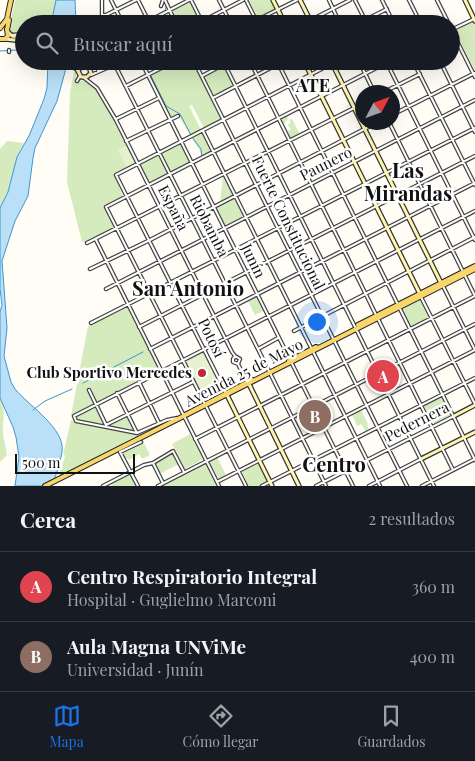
<!DOCTYPE html>
<html lang="es">
<meta charset="utf-8">
<style>
:root{--surface:#171b24;--page:#242831;--text:#f1f3f6;--muted:#9ea1a6;--line:#363941;--accent:#1a73e8}
body{margin:0;font-family:"Playfair Display",serif;background:var(--page);color:var(--text)}
.compass{position:absolute;left:355px;top:85px;width:45px;height:45px;border-radius:50%;background:var(--surface);box-shadow:0 5px 20px #0002;rotate:49deg}
.scale{position:absolute;left:15px;bottom:12px;width:120px;box-sizing:border-box;padding-left:5px;border:2px solid #111;border-top:0;font-size:14px;line-height:18px;white-space:nowrap;color:#111;-webkit-text-stroke:4px #fff;paint-order:stroke}
.you{position:absolute;left:316px;top:321px;width:18px;height:18px;margin:-12px;border:4px solid #fff;border-radius:50%;background:#1a73e8;box-shadow:0 0 0 8px #1a73e833}
.badge{display:grid;place-items:center;width:32px;height:32px;border-radius:50%;background:var(--accent);color:#fff;font-size:16px;font-weight:700}
.pin{position:absolute;translate:-50% -50%;border:2px solid #fff;box-shadow:0 1px 5px #0006}
.list{margin:0;padding:0;list-style:none}
h2{display:flex;justify-content:space-between;align-items:center;height:65px;margin:0;padding:0 20px;font-size:21px}
h2 small{font-size:16px;font-weight:400;color:var(--muted)}
.list li{display:grid;grid-template-columns:32px 1fr auto;gap:15px;align-items:center;box-sizing:border-box;height:70px;padding:0 20px;border-top:1px solid var(--line)}
.list b{display:block;font-size:19px;white-space:nowrap}
.list p{margin:0;font-size:16px;white-space:nowrap;color:var(--muted)}
.list em{font-size:16px;font-style:normal;color:var(--muted)}
.icon{flex:none;width:28px;height:28px;fill:none;stroke:currentColor;stroke-width:2;stroke-linecap:round;stroke-linejoin:round}
.map{position:relative;flex:none;width:475px;height:486px;overflow:hidden}
.search{position:absolute;background:var(--surface);box-shadow:0 5px 20px #0002;left:15px;right:15px;top:15px;height:55px;display:flex;align-items:center;gap:12px;box-sizing:border-box;padding:0 18px;border-radius:28px;color:var(--muted);font-size:19px}
.sheet{height:205px;background:var(--surface)}
nav{display:flex;justify-content:space-around;align-items:center;box-sizing:border-box;height:70px;border-top:1px solid var(--line);background:var(--surface);font-size:14px;color:var(--muted)}
nav a{display:grid;justify-items:center;gap:2px}
nav .on{color:var(--accent)}
.map>svg:first-child{display:block}
</style>
<div class="map">
<svg width="475" height="486" viewBox="0 0 475 486">
<rect width="100%" height="100%" fill="#fffdf5"/>
<path fill="#d5ebbd" d="M15 0H56L51 24H24V36L12 34 9 29Z
M190 0 200 20 193 24H177L171 10Z
M249 0H270L275 9 258 18Z
M169 11 175 24H151L150 22Z
M472 21 475 25V71L455 31Z
M177 61H193L222 119 204 128 192 105 189 106 201 130 190 135 178 115 170 118 150 76Z
M224 66 234 86 214 96 203 76Z
M76 70V80L87 81 96 88 136 162 115 175 123 196 106 207 114 228 87 242H82L67 182 70 93 74 72Z
M287 116 288 119 284 124 288 131 291 129 288 125 291 122 289 120 292 119 299 133 291 138 281 120Z
M202 132 213 152 202 157 199 149 191 137Z
M7 141 24 143 17 157 8 192 0 208V149Z
M180 143 190 163 170 172 161 153Z
M158 155 168 174 150 184 139 164Z
M223 176H225L235 195 220 203Z
M235 197 245 217 225 227 215 208Z
M257 296 264 311 255 315 248 301Z
M420 299 429 317 411 327 401 310Z
M127 307 159 369 158 371 71 416 88 326Z
M441 397 451 415 434 424 424 405Z
M0 398C5 408 4 415 3 426 2 435 6 446 7 455L0 462Z
M94 406 104 424 77 420 75 418 76 416Z
M361 410 368 424 367 425 369 430 366 432 361 424 357 426 352 415Z
M127 416 134 431 108 426Z
M71 420 138 434 161 423 172 420 58 478 65 456 63 455Z
M190 434 203 459 185 469 172 444Z
M143 441 150 455 142 459 139 454 129 460 127 458 125 459 122 452Z
M172 452 179 464 159 474 154 463Z
M217 457 226 475 219 479 209 462Z
M205 463 216 486H160Z
M258 463 268 480 259 486H248L242 471Z
M130 473 137 486H112L111 484Z"/>
<path fill="#e6f2cf" d="M126 146 135 163 126 167 118 150Z
M203 351 220 384 210 388 209 387 200 392 184 361Z"/>
<path fill="#b9e0f7" stroke="#3f96cf" d="M56 0H75L76 24H51Z
M48 61H68L57 101 35 148 33 158 28 196 15 221 2 261 7 328 4 356 11 382 15 389C29 406 66 429 62 452 60 464 56 475 52 486H15L19 457 16 437 13 427 0 398V312L2 305 0 289V208L8 192 17 157 29 136 44 99 47 88Z"/>
<g fill="none" stroke-linecap="round" stroke-linejoin="round">
<path stroke="#3f96cf" stroke-width="1" d="M165 11 166 7
M161 24 164 15
M0 51 17 50 24 53
M151 76 166 106 180 114 192 137 201 149 202 157
M83 383 143 352
M33 410 45 401 72 389"/>
<defs>
<path id="street" d="M111 0 123 24
M138 0 150 24
M165 0 176 24
M191 0 203 24
M219 0 231 24
M246 0 258 24
M329 0 340 24
M355 0 367 24
M382 0 394 24
M409 0 421 24
M437 0 449 24
M161 6 163 0
M103 15H106L136 0
M102 24V0
M143 24 189 0
M197 24 243 0
M249 24 297 0
M303 24 350 0
M357 24 387 9
M451 29 475 77
M451 30 474 19
M11 35 24 34
M9 50V52
M113 61 269 371
M141 61 353 486
M194 61 407 486
M223 61 434 486
M250 61 453 470
M277 61 475 460
M359 61 374 92
M386 61 475 240
M413 61 475 185
M440 61 475 132
M98 72 99 61
M91 75 123 61
M202 76 230 61
M83 77 97 88 116 120 232 352 235 356 240 359 238 364
M77 81 80 76
M126 86 175 61
M384 92 420 74
M213 98 284 61
M392 115 475 73
M116 119 159 98
M389 122 475 296
M203 131 380 486
M126 141 178 116
M96 240 219 486
M87 243 362 104
M90 269 150 240 378 122
M443 286 475 350
M106 289 475 100
M421 297 475 404
M91 323 475 128
M139 327 475 156
M294 331 475 237
M150 349 475 183
M258 349 278 338
M235 356 233 359V362L238 364 247 382
M270 373 326 486
M139 382 159 423
M89 390 106 425
M117 393 137 433
M226 393 116 175 337 61
M106 425 193 382
M137 433 76 421 74 416 475 211
M137 433 167 420 177 418
M195 439 475 296
M153 463 163 483
M217 482 475 350
M103 486 144 465 153 463 173 451 184 472
M138 486 120 452 141 442
M158 486 475 324
M246 486 106 207 390 61
M262 486 475 378
M316 486 454 416
M369 486 421 459
M422 486 475 459"/>
<path id="secondary" d="M273 0 285 24
M300 0 312 24
M465 0 475 21
M8 32 12 36 24 38
M5 39 24 41
M63 61 77 69 81 77H87L91 73 89 67 85 65 81 66 78 71
M69 61 80 66
M304 61 421 296
M331 61 442 285
M248 382 299 486
M226 393 272 486
M454 416 475 405
M421 459 475 432"/>
<path id="primary" d="M0 28 7 19 11 0
M7 30 9 20
M0 39H5L8 36 7 29
M358 325 475 266
M289 361 316 347
M185 415 252 380
M45 486 475 269"/>
</defs>
<use href="#street" stroke="#444" stroke-width="4.5"/>
<use href="#secondary" stroke="#333" stroke-width="5.5"/>
<use href="#primary" stroke="#222" stroke-width="6"/>
<use href="#street" stroke="#fff" stroke-width="2"/>
<use href="#secondary" stroke="#fff6b0" stroke-width="3"/>
<use href="#primary" stroke="#f9d66b" stroke-width="4"/>
</g>
<circle fill="#c4262e" stroke="#fff" stroke-width="2" cx="202" cy="373" r="5"/>
<g text-anchor="middle" stroke-width="5" stroke-linejoin="round" paint-order="stroke">
<g font-size="15" fill="#111" stroke="#fff">
<text transform="translate(326 164) rotate(-27)" y="5">Paunero</text>
<text transform="translate(173 208) rotate(63)" y="5">España</text>
<text transform="translate(288 223) rotate(64)" y="5">Fuerte Constitucional</text>
<text transform="translate(209 226) rotate(63)" y="5">Riobamba</text>
<text transform="translate(253 261) rotate(64)" y="5">Junín</text>
<text transform="translate(211 338) rotate(64)" y="5">Potosí</text>
<text transform="translate(244 373) rotate(-27)" y="5">Avenida 25 de Mayo</text>
<text transform="translate(417 422) rotate(-27)" y="5">Pedernera</text>
</g>
<g font-size="15" font-weight="bold" fill="#111" stroke="#fff" text-anchor="end">
<text x="192" y="378">Club Sportivo Mercedes</text>
</g>
<g font-size="18" font-weight="bold" fill="#111" stroke="#fff">
<text x="313" y="92">ATE</text>
</g>
<g font-size="20" font-weight="bold" fill="#111" stroke="#fff">
<text x="408" y="178">Las<tspan x="408" dy="23">Mirandas</tspan></text>
<text x="188" y="296">San Antonio</text>
<text x="334" y="472">Centro</text>
</g>
</g>
</svg>
<svg class="compass" viewBox="-18 -18 36 36"><path d="M0-13l5 13h-10z" fill="#e53935"/><path d="M0 13l5-13h-10z" fill="#9ea1a6"/></svg>
<div class="scale">500 m</div>
<div class="you"></div>
<div class="pin badge" style="left:383px;top:376px;background:#e0444e">A</div>
<div class="pin badge" style="left:315px;top:416px;background:#8d6e63">B</div>
<div class="search"><svg class="icon" aria-label="search" viewBox="0 0 24 24"><circle cx="10" cy="10" r="6"/><path d="M15 15l6 6"/></svg>Buscar aquí</div>
</div>
<section class="sheet">
<h2>Cerca<small>2 resultados</small></h2>
<ul class="list">
<li><span class="badge" style="background:#e0444e">A</span><div><b>Centro Respiratorio Integral</b><p>Hospital · Guglielmo Marconi</p></div><em>360 m</em></li>
<li><span class="badge" style="background:#8d6e63">B</span><div><b>Aula Magna UNViMe</b><p>Universidad · Junín</p></div><em>400 m</em></li>
</ul>
</section>
<nav>
<a class="on"><svg class="icon" aria-label="map" viewBox="0 0 24 24"><path d="M3 6l6-2 6 2 6-2v14l-6 2-6-2-6 2zM9 4v14M15 6v14"/></svg>Mapa</a>
<a><svg class="icon" aria-label="directions" viewBox="0 0 24 24"><path d="M12 3l9 9-9 9-9-9zM9 14v-3h6M13 9l2 2-2 2"/></svg>Cómo llegar</a>
<a><svg class="icon" aria-label="saved" viewBox="0 0 24 24"><path d="M7 4h10v16l-5-4-5 4z"/></svg>Guardados</a>
</nav>
